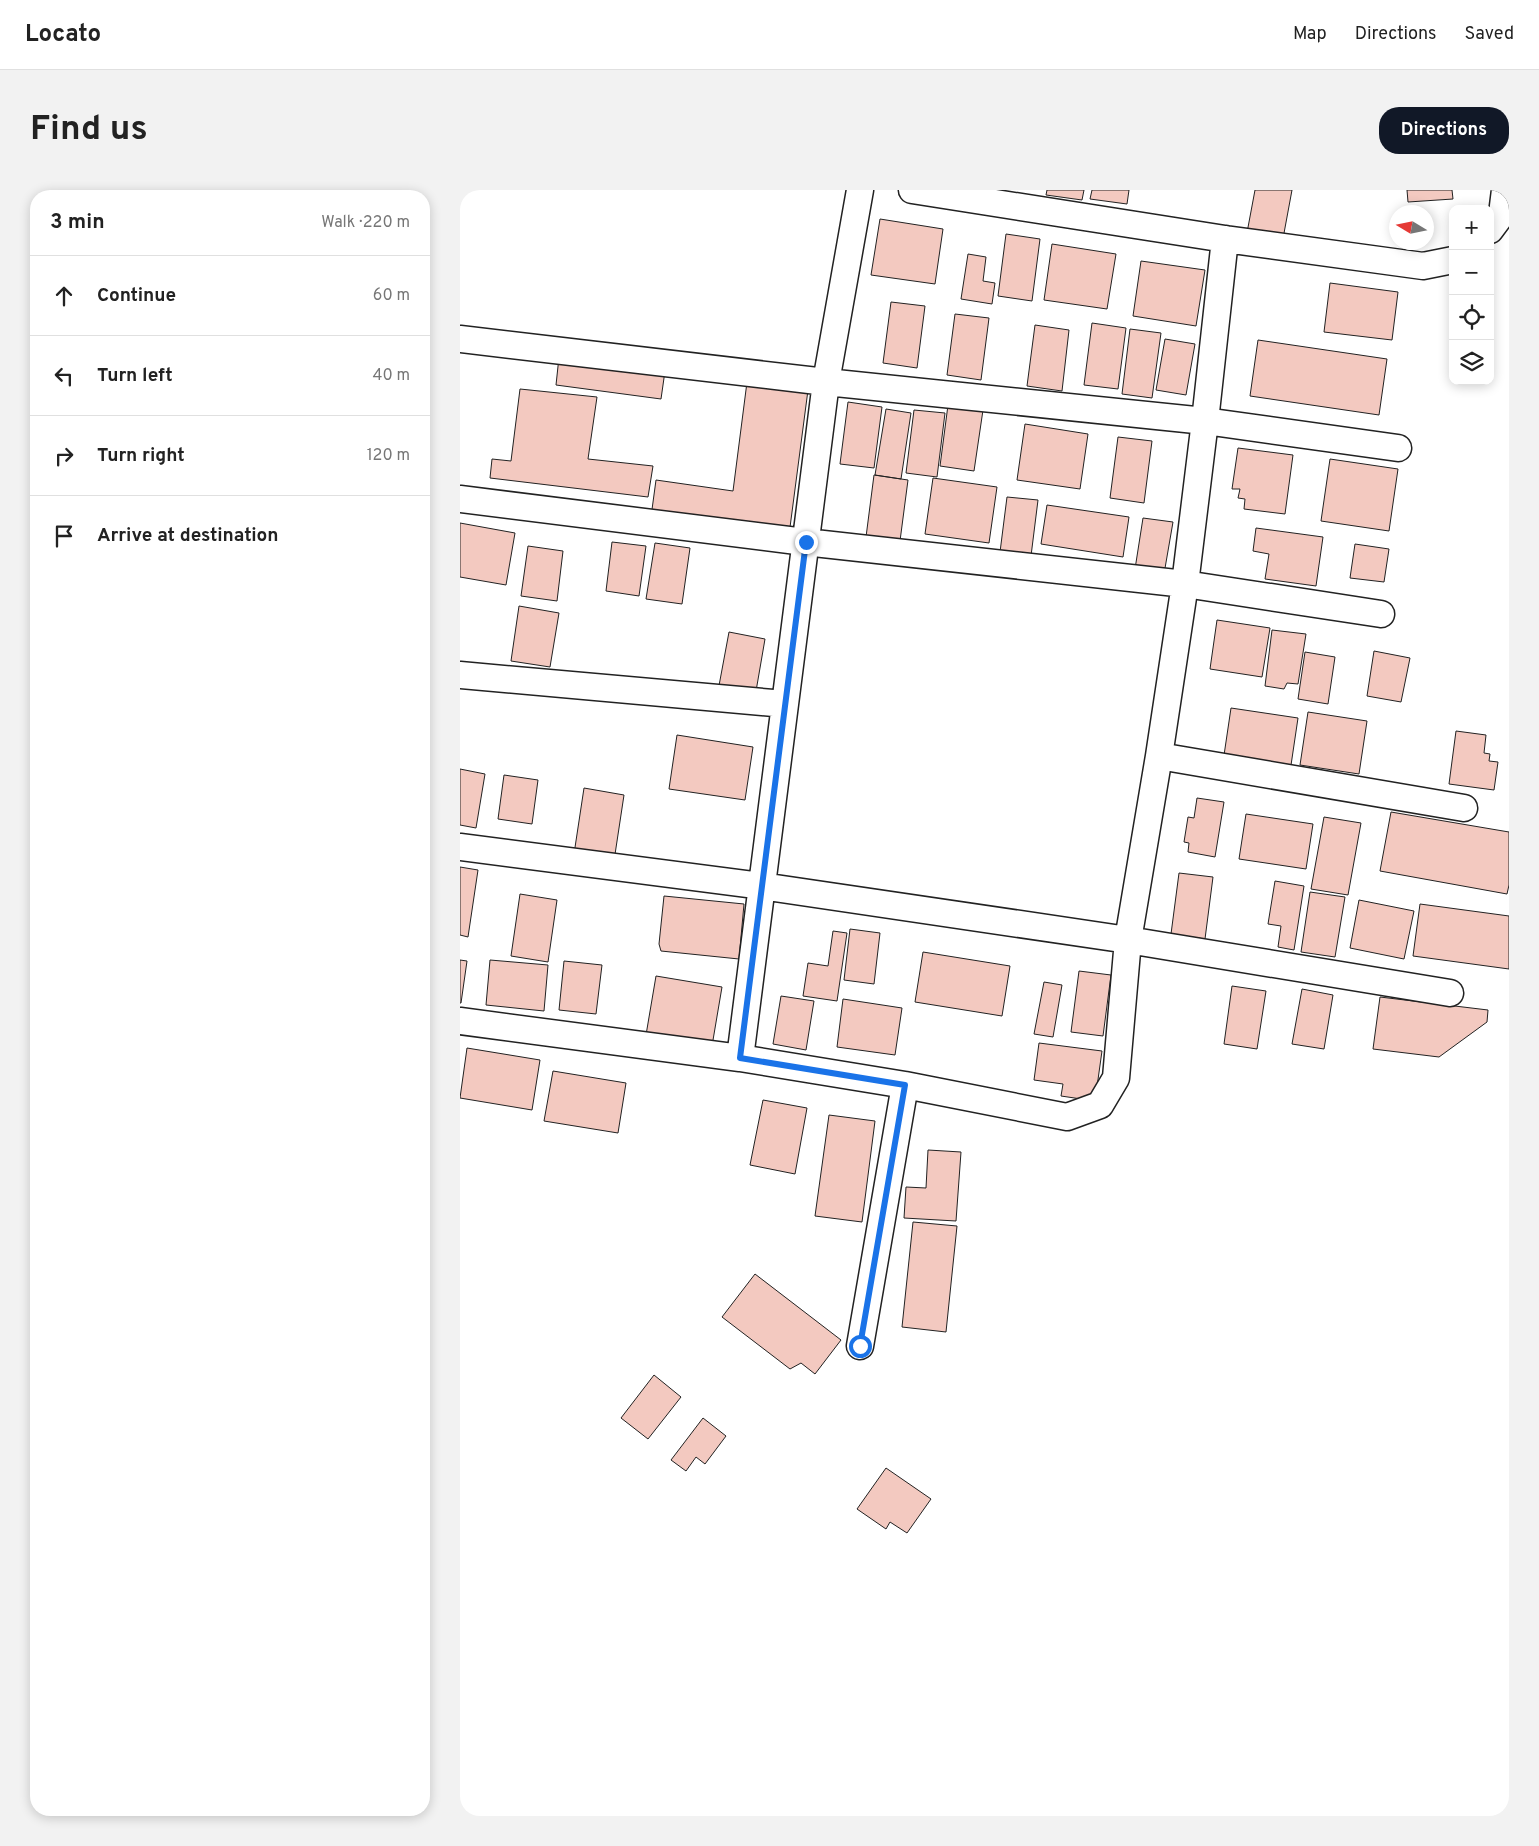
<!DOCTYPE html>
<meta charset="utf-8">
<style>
:root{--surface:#fff;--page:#f2f2f2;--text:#222;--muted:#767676;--line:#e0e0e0;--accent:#111827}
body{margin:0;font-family:Overpass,sans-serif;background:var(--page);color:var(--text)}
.controls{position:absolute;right:15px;top:15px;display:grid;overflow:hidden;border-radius:10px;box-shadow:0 2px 12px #0003}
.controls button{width:45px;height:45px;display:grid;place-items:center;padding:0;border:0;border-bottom:1px solid var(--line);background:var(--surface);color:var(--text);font:25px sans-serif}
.compass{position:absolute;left:929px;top:15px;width:45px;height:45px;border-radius:50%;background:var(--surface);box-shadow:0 2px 12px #0003;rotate:280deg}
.stop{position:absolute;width:15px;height:15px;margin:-11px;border:4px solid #1a73e8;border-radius:50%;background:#fff}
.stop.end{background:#1a73e8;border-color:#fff;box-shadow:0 1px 5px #0008}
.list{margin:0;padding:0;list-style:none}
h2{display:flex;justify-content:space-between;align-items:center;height:65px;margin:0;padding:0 20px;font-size:21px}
h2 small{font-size:16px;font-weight:400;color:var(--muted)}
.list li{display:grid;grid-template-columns:32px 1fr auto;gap:15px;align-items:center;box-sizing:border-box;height:80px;padding:0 20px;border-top:1px solid var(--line)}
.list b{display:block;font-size:19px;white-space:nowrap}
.list em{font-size:16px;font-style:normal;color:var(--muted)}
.icon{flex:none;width:28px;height:28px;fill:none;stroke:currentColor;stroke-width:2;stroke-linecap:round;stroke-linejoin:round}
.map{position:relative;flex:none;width:1049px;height:1626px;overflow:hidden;border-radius:20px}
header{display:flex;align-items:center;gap:30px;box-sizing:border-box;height:70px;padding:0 25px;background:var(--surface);border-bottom:1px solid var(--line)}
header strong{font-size:24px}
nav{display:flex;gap:28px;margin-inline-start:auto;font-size:18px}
.intro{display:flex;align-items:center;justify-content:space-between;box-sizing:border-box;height:120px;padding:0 30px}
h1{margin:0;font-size:35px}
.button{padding:12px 22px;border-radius:20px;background:var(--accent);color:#fff;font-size:18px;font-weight:700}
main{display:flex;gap:30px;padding:0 30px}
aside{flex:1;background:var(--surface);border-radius:20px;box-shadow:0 2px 12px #0003}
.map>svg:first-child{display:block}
</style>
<header>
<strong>Locato</strong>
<nav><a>Map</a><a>Directions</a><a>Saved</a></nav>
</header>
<div class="intro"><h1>Find us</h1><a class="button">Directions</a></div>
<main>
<aside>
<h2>3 min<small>Walk · 220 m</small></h2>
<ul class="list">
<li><svg class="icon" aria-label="ahead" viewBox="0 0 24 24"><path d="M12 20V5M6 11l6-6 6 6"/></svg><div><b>Continue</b></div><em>60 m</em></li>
<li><svg class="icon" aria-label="left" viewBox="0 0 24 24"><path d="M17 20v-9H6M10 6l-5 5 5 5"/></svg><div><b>Turn left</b></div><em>40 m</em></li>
<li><svg class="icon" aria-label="right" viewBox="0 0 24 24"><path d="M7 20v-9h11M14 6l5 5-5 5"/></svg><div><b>Turn right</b></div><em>120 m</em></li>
<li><svg class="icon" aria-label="arrive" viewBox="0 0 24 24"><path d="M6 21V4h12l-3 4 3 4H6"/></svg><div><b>Arrive at destination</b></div></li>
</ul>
</aside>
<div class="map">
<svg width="1049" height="1626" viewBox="0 0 1049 1626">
<rect width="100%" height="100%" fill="#fff"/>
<path fill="#f3c9c0" stroke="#222" d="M587 0H624L622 10 586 5Z
M632 0H669L667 14 630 9Z
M795 0H832L822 54 786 48Z
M947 0H992L993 9 948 12Z
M420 29 483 39 475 94 411 85Z
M546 44 580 49 572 111 538 106Z
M592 54 656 64 647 119 584 110Z
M508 64 526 67 523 91 535 93 532 114 501 109Z
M681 71 745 80 736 136 673 126Z
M870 93 938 102 932 150 864 142Z
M431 112 465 116 457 178 423 173Z
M495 124 529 128 521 190 487 185Z
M632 133 666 138 658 199 624 195Z
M575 135 609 140 602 201 567 196Z
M670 139 701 143 692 208 662 204Z
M705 149 735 154 726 205 696 200Z
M798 150 927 169 919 225 790 206Z
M99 167 205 181 201 209 96 195Z
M287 192 348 200 329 345 191 327 196 290 273 301Z
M60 199 137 207 128 269 193 276 188 307 30 288 32 269 51 271Z
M388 212 422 217 414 278 380 274Z
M488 215 523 220 514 281 480 276Z
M426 219 451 223 441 289 415 285Z
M454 220 485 223 477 287 446 283Z
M565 234 628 244 620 299 557 290Z
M658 247 692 251 684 313 650 308Z
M778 258 833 265 825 324 784 319 785 309 778 308 780 299H772Z
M870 269 938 279 929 341 861 331Z
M414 285 448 290 440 351 406 347Z
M473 288 537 297 529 353 465 344Z
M547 307 578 310 570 374 539 370Z
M587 315 669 327 663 367 581 354Z
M683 328 713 332 704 384 675 379Z
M0 333 55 343 46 395 0 387Z
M796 338 863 347 856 396 805 389 809 364 793 361Z
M152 352 186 356 179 406 146 401Z
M195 353 230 358 222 414 186 409Z
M895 354 929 359 924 392 890 388Z
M68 356 103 361 97 411 61 406Z
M59 416 99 423 90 477 51 471Z
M757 430 810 438 802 487 750 479Z
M812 440 846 444 838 494 827 493 824 499 805 496Z
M269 442 305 449 295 507 258 501Z
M914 461 950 468 941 512 907 506Z
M845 462 875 467 868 514 838 509Z
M771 518 838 528 830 582 763 572Z
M848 522 907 531 899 584 840 575Z
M996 541 1026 545 1024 563 1030 564 1029 571 1038 572 1034 600 989 594Z
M217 545 293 557 285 610 209 599Z
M0 579 25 584 16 638 0 635Z
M44 585 78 590 72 634 38 629Z
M124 598 164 605 154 671 114 664Z
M737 608 764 612 755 667 728 662 729 653 724 652 728 627 734 628Z
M931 622 1049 642V695L1047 704 920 681Z
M786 624 853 634 846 679 779 669Z
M864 627 901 633 888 705 851 699Z
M0 677 18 680 8 747 0 745Z
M719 683 753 687 745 749 711 744Z
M815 691 844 696 834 760 818 757 821 736 808 734Z
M850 702 885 707 875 767 841 762Z
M60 704 97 710 88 772 51 766Z
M204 706 284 714 279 769 201 761 199 754Z
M899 710 954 721 944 769 890 758Z
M960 714 1049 726V779L953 766Z
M390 739 420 743 414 794 384 790Z
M373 741 387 743 377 811 343 806 348 773 368 776Z
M463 762 550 776 542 826 455 812Z
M0 770 7 771 1 813H0Z
M30 770 88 775 84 821 26 815Z
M104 771 142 775 136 824 99 820Z
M619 781 651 785 643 846 611 842Z
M196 786 262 797 252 856 186 845Z
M584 792 602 795 593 847 574 844Z
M772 796 806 801 797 859 764 854Z
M842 799 873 805 864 859 832 854Z
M321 806 354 811 346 860 313 854Z
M920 807 1028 820 1027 832 979 867 913 859Z
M383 809 442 818 435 865 377 857Z
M579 853 642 861 635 911 601 906 603 894 574 890Z
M7 858 80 870 72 920 0 908Z
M93 881 166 893 158 943 84 931Z
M303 910 347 918 335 984 290 975Z
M369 925 415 931 402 1032 355 1026Z
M468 960 501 962 496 1031 444 1028 446 997 466 998Z
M453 1032 497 1036 486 1142 442 1137Z
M295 1084 381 1150 355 1184 341 1173 330 1179 262 1127Z
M194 1185 221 1207 188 1249 161 1228Z
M243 1228 266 1246 245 1274 236 1267 226 1281 211 1270Z
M426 1278 471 1309 447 1343 430 1332 426 1339 397 1319Z"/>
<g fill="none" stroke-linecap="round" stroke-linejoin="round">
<defs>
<path id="street" d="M400 0 366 192 745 231 938 258
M452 0 765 49 963 76 993 70
M1030 40 1042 24 1045 0
M765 49 745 231 725 394 921 424
M0 149 366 192 280 868 0 831
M0 309 345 352 725 394 699 566 668 750 302 696 0 657
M0 485 325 514
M699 566 1004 618
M280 868 445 895 607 927 640 915 656 888 668 750 990 803
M400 1156 445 895"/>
</defs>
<use href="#street" stroke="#222" stroke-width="29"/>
<use href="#street" stroke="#fff" stroke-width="26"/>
</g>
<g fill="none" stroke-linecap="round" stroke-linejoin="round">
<path stroke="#1a73e8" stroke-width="6" d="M346 352 280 868 445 895 400 1156"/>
</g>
</svg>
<div class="controls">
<button>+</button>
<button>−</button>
<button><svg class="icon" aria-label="locate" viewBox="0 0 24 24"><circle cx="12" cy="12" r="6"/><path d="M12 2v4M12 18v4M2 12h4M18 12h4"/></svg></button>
<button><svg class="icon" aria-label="layers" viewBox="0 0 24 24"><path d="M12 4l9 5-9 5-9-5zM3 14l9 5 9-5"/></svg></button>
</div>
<svg class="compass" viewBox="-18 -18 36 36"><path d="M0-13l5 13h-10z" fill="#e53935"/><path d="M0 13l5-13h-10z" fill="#767676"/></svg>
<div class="stop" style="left:400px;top:1156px"></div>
<div class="stop end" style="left:346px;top:352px"></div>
</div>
</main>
